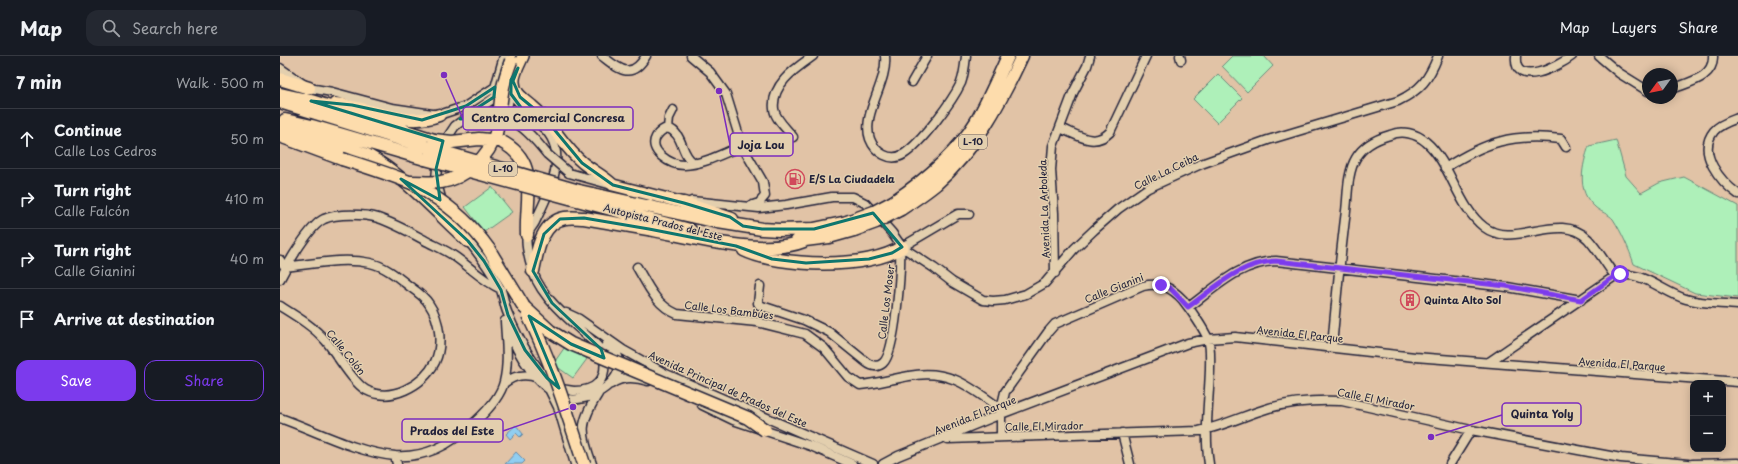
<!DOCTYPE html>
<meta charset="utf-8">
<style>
:root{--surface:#171b24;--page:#242831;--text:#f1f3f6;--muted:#9ea1a6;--line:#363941;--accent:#7c3aed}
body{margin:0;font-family:"Playpen Sans",sans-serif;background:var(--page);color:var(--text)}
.controls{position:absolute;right:12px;bottom:12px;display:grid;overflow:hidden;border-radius:8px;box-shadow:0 2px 10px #0003}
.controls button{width:36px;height:36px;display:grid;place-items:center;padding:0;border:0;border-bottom:1px solid var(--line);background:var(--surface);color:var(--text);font:20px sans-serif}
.compass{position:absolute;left:1362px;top:12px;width:36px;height:36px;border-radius:50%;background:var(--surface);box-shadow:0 2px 10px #0003;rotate:237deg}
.stop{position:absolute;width:12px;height:12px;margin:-9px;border:3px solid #7c3aed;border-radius:50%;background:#fff}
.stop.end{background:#7c3aed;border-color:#fff;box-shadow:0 1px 4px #0008}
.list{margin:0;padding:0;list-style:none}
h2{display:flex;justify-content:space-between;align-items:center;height:52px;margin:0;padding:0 16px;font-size:17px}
h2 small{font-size:13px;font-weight:400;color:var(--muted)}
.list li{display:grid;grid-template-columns:26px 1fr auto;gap:12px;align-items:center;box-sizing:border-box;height:60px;padding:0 16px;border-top:1px solid var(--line)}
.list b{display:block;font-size:15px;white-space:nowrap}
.list p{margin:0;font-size:13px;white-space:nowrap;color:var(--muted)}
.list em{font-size:13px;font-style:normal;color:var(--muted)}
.actions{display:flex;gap:8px;padding:12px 16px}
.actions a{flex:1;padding:9px 0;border:1px solid var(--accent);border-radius:12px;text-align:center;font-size:14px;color:var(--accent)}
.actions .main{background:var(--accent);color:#fff}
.icon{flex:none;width:22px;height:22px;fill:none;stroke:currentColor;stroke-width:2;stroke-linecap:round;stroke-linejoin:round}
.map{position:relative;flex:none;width:1458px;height:408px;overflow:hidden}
header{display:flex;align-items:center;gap:24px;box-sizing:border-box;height:56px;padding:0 20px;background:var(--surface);border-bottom:1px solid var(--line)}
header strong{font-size:19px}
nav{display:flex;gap:22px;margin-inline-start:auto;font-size:14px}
.search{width:280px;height:36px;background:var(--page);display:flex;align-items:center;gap:10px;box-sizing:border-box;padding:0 14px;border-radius:12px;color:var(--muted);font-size:15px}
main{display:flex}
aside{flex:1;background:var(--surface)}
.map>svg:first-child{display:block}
</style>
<header>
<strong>Map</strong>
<div class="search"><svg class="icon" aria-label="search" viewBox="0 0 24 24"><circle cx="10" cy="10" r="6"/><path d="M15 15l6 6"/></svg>Search here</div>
<nav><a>Map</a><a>Layers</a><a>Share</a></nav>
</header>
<main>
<aside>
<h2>7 min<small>Walk · 500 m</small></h2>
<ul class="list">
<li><svg class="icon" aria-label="ahead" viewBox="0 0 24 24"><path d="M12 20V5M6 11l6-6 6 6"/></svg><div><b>Continue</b><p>Calle Los Cedros</p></div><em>50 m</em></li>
<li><svg class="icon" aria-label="right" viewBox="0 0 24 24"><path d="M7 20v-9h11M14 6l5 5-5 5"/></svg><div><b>Turn right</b><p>Calle Falcón</p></div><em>410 m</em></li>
<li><svg class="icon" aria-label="right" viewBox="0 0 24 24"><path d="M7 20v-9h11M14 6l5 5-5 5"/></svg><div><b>Turn right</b><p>Calle Gianini</p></div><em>40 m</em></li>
<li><svg class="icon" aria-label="arrive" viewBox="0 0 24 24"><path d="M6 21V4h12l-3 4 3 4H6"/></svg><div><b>Arrive at destination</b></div></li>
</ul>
<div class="actions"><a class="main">Save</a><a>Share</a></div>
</aside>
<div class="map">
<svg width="1458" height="408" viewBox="0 0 1458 408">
<rect width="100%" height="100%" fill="#e1c3a6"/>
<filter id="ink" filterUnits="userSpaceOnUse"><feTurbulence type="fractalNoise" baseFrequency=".025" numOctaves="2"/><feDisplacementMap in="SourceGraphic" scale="8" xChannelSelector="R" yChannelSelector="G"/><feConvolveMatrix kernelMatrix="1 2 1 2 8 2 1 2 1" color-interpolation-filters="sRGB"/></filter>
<g filter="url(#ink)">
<path fill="#aef0b9" stroke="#68897a" d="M952 0H984L993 10 967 36 942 10Z
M938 18 962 42 937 67 913 43Z
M1336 84 1346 120 1361 137 1379 127 1404 121 1458 150V242L1415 237 1354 208C1349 193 1342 177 1333 163 1329 158 1320 156 1315 151 1296 135 1302 110 1309 90Z
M212 131 232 156 204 176 185 151Z
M287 288 307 303 293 322 273 308Z"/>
<path fill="#90cef1" stroke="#6489a8" d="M236 369 243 378 240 381 236 377 230 383 226 378Z
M236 396 245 405 242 408H225Z"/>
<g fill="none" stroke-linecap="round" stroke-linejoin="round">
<defs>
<path id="minor" d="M322 0C339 13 351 25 366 0
M411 0 430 16 446 38 462 90 483 126 485 140 479 147 470 150
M605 0C608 27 581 58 590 83 595 96 610 107 624 98 641 87 672 46 681 27 684 19 685 9 686 0
M900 0 901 4
M1236 0C1233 34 1279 10 1292 0
M1319 0 1339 17 1368 35
M0 12 29 32 52 36 112 52 159 59 186 50 215 31
M632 26 647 0
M1392 33C1409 26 1434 22 1433 0
M214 35 224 0
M231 38 254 63
M217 49 222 51 228 48 231 25
M1458 62C1450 65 1440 68 1434 75 1416 97 1441 126 1458 138
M185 63C214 55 229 50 257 67 294 91 269 136 255 166 253 170 249 174 247 179 245 187 248 198 250 206 256 236 282 257 304 277 310 283 318 289 323 297 325 306 326 318 319 326 313 333 303 335 294 335 289 334 284 334 279 332 259 322 236 279 228 258 224 250 224 240 220 232 211 214 199 198 186 182
M200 63C234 57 247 74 267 98
M388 72 389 62 393 54
M780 72C798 79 814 92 830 76L866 0
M513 81C507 73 495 63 494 53 491 28 516 12 533 0
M163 88 175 70 214 42
M158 102 156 123 162 146
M413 106C400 98 404 78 388 72 382 73 379 76 376 81 368 95 390 109 404 109 425 108 443 97 462 90
M1165 112C1205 86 1233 77 1281 83L1286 91
M289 117 332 129
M412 145 479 152 506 149 552 141H573L585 147 612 177 622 191 654 212 672 226 703 244 713 245 725 244 746 238 765 227 794 193 814 174 838 153 868 132 921 108 988 84 1118 45C1141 34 1149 23 1158 0
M622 191 678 158H689
M0 204 5 211C33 208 63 201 90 207 105 210 118 221 129 230 136 235 145 241 149 248 160 264 163 289 155 306 143 330 110 347 86 334 73 327 56 297 46 285 33 270 16 260 0 250
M357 211C368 230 376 249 397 258L477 266 525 278 544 292 568 321 580 329C596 328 612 323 629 320 669 312 690 331 721 353
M775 217 774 157 771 114 773 90 793 37 807 10 810 0
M0 223C7 209 30 169 44 163 56 157 86 158 98 162 116 168 133 178 150 187 158 191 167 195 174 200 190 211 203 225 221 233
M480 230 478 247 479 249 524 264 549 276 586 306C591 310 597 312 603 307 616 296 621 211 620 192
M909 251C936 231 961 206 996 205L1227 231 1301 244
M286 257 299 263 343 294 386 318 593 408
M228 272C236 296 259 334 285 342 309 350 352 321 336 297 333 294 329 291 326 289
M1052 291C1056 246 1060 201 1066 155 1068 139 1067 117 1076 102 1083 90 1096 83 1110 79 1122 74 1136 77 1146 86 1171 107 1177 150 1204 171 1234 194 1279 154 1308 183 1318 194 1326 208 1335 220
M1209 306 1335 220C1361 213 1382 236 1406 243 1422 248 1441 247 1458 249
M224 327C235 319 245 317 258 322
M331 328C342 320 356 321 368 325
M269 333 278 351 295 408
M422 349 453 364 531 390 572 408
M0 362C37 375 75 396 115 400 129 401 144 398 156 393 179 383 218 350 224 326 229 306 226 285 225 265
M842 377 850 408
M721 380V353L725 336 768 276 775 268 863 230C880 226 891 231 903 244 910 253 924 273 928 283 931 291 930 304 930 313 929 345 924 377 929 408
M668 383 919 375C944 370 965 359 989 352 1013 345 1037 344 1062 345L1191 374 1341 402 1408 408
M115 400 117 408
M312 408C300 376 300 366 318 338
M603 408 618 400 721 358 908 287 928 283 955 281 1135 301 1458 326
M1170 408 1191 374
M1412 408 1458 407"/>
<path id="major" d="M243 0C240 7 233 19 234 26 234 37 244 43 252 50 272 66 283 91 303 107 313 115 324 120 333 129L404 147"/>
<path id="highway" d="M0 23 29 32
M0 38 31 45 154 84
M0 46 146 91
M55 48C89 51 125 72 159 59
M5 64 32 70 145 103
M0 68 3 71 87 99C126 121 155 155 188 185
M0 80 62 103
M220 85C261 105 245 142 247 179
M299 135 438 166 482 173 499 174 534 173 567 166
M297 144 410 174
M613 146C644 125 676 99 696 66 708 45 718 22 728 0
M404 147 452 163
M621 153C633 145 645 137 656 128 695 94 720 47 742 0
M517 185 549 181 574 174
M208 192 244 251
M464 194C499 211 589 214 622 191
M253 215C257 196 261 166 285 162 292 161 298 162 304 162 327 166 351 170 374 174 414 182 485 201 524 185"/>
</defs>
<use href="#minor" stroke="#22223b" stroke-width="11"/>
<use href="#major" stroke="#22223b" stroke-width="14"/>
<use href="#highway" stroke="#22223b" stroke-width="15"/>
<use href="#minor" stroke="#e3cfae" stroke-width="8"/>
<use href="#major" stroke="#fddcac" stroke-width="11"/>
<use href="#highway" stroke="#fddcac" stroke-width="12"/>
<defs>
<path id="minor-bridge" d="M267 98 289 117"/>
<path id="highway-bridge" d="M154 84 172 86 199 83 220 85
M146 91 299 135
M62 103C84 110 107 117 129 126 137 129 144 134 150 138 174 153 192 169 208 192
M145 103 297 144
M131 126C141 126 151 127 161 126 186 122 209 101 216 77 220 62 220 46 223 31 225 22 228 13 231 5
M567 166 594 156 613 146
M574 174 596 166 621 153
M244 251 270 275 291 288 468 362 485 374
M248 259C272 307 287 357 304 408"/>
</defs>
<use href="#minor-bridge" stroke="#22223b" stroke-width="11" stroke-linecap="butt"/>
<use href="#highway-bridge" stroke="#22223b" stroke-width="15" stroke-linecap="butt"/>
<use href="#minor-bridge" stroke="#e3cfae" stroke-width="8"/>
<use href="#highway-bridge" stroke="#fddcac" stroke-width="12"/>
</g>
</g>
<g fill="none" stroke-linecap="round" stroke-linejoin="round" filter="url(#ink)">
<path stroke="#7c3aed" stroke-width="5" d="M881 229 890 232 908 251C936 231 961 206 996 205L1226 230 1301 244 1335 220 1340 218"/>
</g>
<path fill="none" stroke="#0f766e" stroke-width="3" stroke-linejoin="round" d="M238 12 233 25 240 41 263 60 302 107 333 129 404 147 450 161 463 170 482 173H534L593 157 622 191 612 197 589 203 526 207 492 203 456 190 369 173 304 162 280 163 264 178 253 215 272 247 321 293 324 302 291 288 249 260 279 332 267 322 245 294 228 259 221 234 204 205 188 185 121 123 160 144 156 113 163 85 31 45 72 49 142 64 186 50 215 31 214 41 180 63 218 62 219 55 245 57 231 38V24Z"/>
<defs>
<symbol id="fuel-ring" viewBox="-11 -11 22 22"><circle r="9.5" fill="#e3cfae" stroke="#d1495b" stroke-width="1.5"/><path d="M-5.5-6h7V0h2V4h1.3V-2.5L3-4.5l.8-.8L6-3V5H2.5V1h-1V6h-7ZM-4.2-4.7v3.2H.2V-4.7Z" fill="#d1495b"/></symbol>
<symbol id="building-ring" viewBox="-11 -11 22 22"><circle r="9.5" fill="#e3cfae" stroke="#d1495b" stroke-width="1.5"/><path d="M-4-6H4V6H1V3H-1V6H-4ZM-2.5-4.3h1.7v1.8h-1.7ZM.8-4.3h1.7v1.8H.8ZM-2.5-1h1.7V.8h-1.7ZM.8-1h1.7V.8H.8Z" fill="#d1495b"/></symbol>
</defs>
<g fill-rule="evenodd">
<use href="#fuel-ring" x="504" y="112" width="22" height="22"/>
<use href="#building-ring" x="1119" y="233" width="22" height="22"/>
</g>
<g text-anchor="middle" stroke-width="3" stroke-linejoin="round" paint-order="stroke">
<g fill="#e3cfae" stroke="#5c565e" stroke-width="1">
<rect x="679" y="79" width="28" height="14" rx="3"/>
<rect x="209" y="106" width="28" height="14" rx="3"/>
</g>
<g font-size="9" font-weight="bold" fill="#22223b">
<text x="693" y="89">L-10</text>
<text x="223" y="116">L-10</text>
</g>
<g font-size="10" fill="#22223b" stroke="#e3cfae">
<text transform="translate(886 115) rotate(-26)" y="4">Calle La Ceiba</text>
<text transform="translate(764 153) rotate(-92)" y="4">Avenida La Arboleda</text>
<text transform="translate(383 166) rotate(14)" y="4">Autopista Prados del Este</text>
<text transform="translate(834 232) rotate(-22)" y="4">Calle Gianini</text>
<text transform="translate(606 246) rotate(-83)" y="4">Calle Los Moser</text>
<text transform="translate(449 254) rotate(7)" y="4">Calle Los Bambúes</text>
<text transform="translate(1020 278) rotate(6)" y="4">Avenida El Parque</text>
<text transform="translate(66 296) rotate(51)" y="4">Calle Colón</text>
<text transform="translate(1342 308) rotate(4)" y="4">Avenida El Parque</text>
<text transform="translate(448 333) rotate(24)" y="4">Avenida Principal de Prados del Este</text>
<text transform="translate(1096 343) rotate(11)" y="4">Calle El Mirador</text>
<text transform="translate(695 359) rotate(-22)" y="4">Avenida El Parque</text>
<text transform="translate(764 370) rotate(-1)" y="4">Calle El Mirador</text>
</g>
<g font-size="10" font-weight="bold" fill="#22223b" stroke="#e3cfae" text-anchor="start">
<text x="529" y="127">E/S La Ciudadela</text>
<text x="1144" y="248">Quinta Alto Sol</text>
</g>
</g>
<path fill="none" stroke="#7b2cbf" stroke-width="1.5" d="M164 19L183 63M439 35L450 89M1151 381L1222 359M293 351L223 375"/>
<g fill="#7b2cbf" stroke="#e3cfae" stroke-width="1.5">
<circle cx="164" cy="19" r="4"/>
<circle cx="439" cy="35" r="4"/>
<circle cx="1151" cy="381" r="4"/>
<circle cx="293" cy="351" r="4"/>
</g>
<g fill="#e3cfae" stroke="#7b2cbf" stroke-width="1.5">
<rect x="183" y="51" width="170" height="23" rx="4"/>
<rect x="450" y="77" width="63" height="23" rx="4"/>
<rect x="1222" y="347" width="79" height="23" rx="4"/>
<rect x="122" y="363" width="101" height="23" rx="4"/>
</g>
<g font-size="11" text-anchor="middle" font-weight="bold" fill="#22223b">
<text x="268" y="66">Centro Comercial Concresa</text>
<text x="481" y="93">Joja Lou</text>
<text x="1262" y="362">Quinta Yoly</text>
<text x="172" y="379">Prados del Este</text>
</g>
</svg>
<div class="controls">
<button>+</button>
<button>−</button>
</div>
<svg class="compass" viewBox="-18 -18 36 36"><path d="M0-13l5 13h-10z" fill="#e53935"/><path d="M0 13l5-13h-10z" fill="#9ea1a6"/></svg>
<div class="stop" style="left:1340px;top:218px"></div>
<div class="stop end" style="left:881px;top:229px"></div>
</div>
</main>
